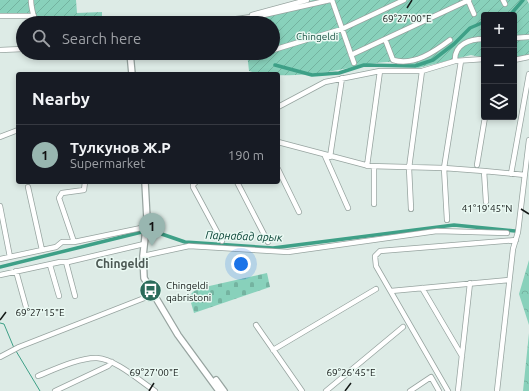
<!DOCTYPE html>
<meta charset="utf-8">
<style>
:root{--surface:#171b24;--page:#242831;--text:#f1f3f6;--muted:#9ea1a6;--line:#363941;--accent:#98b6b0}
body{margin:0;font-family:Ubuntu,sans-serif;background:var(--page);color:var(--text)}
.controls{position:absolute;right:12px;top:12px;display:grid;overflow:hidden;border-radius:4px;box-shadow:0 2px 6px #0003}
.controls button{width:36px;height:36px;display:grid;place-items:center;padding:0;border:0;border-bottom:1px solid var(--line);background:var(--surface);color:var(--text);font:20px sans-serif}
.you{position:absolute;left:241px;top:264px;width:14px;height:14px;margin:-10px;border:3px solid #fff;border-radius:50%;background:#1a73e8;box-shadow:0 0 0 6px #1a73e833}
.badge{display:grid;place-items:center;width:26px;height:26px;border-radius:50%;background:var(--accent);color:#111;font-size:13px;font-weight:700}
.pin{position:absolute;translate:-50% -33px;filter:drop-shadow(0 1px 2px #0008)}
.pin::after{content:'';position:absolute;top:21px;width:14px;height:12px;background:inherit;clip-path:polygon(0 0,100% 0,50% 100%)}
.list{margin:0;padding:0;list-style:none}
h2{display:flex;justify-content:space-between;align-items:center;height:52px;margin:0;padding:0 16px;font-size:17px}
h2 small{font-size:13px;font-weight:400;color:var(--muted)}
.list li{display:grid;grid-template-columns:26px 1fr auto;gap:12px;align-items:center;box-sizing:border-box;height:60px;padding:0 16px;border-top:1px solid var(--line)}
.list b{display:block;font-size:15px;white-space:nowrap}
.list p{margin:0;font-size:13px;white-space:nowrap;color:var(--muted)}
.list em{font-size:13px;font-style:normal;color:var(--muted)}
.icon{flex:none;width:22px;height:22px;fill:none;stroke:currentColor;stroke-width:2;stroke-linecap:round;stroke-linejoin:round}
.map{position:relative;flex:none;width:529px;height:391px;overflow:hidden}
.search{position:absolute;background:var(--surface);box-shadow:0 2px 6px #0003;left:16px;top:16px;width:264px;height:44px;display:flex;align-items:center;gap:10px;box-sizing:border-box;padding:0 14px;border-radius:22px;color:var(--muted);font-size:15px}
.panel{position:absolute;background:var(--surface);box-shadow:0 2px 6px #0003;left:16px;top:72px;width:264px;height:112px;border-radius:4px}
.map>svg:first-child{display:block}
</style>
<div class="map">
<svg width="529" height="391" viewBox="0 0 529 391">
<defs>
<pattern id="cemetery-stones" width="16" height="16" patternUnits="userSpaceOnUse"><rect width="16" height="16" fill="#88d1bb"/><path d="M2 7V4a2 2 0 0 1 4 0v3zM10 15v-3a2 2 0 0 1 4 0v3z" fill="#74b3a0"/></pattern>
<pattern id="park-crowns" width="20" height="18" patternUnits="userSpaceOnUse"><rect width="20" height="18" fill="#88d1bb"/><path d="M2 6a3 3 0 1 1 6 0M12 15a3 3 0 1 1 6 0" fill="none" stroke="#74b3a0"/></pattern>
<pattern id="garden-furrows" width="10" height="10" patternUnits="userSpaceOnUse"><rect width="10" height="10" fill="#88d1bb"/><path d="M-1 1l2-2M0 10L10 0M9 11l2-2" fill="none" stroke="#74b3a0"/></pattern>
</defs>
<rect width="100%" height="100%" fill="#ddebe6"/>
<path fill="url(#cemetery-stones)" d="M267 273 270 287 194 313 189 296 196 289Z"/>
<path fill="url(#park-crowns)" d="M529 260V325L519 294Z
M529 333V391H522H523Z"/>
<path fill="url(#garden-furrows)" d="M0 0H76L77 13 102 12V23H31L29 16H0Z
M313 0H527L529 4V57L514 59V15H484V58L471 55 418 68C413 66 408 62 404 62 378 60 352 68 327 72 305 75 269 78 249 71L247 53H273V23H245V19Z"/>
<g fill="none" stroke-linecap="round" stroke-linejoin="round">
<path stroke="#3ea087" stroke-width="1" d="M0 323 4 324 14 348
M16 351 40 391"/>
<path stroke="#3ea087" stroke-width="3.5" d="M508 15 511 14 523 0
M275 65 312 75 339 73 364 65 415 66 433 60 454 44 470 28 484 22
M0 267 150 230 185 242 273 248 454 225 515 231"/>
<defs>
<path id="minor" d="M31 0C31 9 34 15 35 23
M332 0 354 63
M468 0 474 14
M503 0 505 4
M252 15 307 0
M0 16H34
M206 23 259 16 330 0
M514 38 529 37
M385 39 393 60C414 66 434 52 450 40
M0 50 23 49
M273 50 342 29 404 0
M351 55 469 0
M514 60 529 57
M455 61C454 44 470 39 484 39
M278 107 325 82 380 71H422L455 61 484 59
M0 137 18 130
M278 142 369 166 444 168 484 171 486 202
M325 156 348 208
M330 157 342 78
M477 165 485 117
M367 166 380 71
M278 169 299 212
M484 171 525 175
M511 174 529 74
M196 182 193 185V187L222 241
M237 182 268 242
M28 187 42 250
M374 204V166
M0 206 10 257
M411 209 409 168 422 71
M447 220 444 168 461 61
M74 242 59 198 62 193 84 190 85 182
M143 256 189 246 288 252 437 231 507 233
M0 259 56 247 62 242H74L146 227
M66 262 75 296
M50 265 59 296
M16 271 26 307
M0 275 60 262H68L144 244
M422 288 462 356
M391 291 509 280
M256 325 302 391
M273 350 376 289
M0 357 19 347 152 295
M38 376C53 370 81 357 97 358 115 359 140 381 155 391
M55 391 108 366 112 362
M326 391 403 327
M410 391 431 377 439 391
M448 391 376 266 375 256 380 251 516 240
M458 391 470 283
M497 391 513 249 518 232 529 140"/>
<path id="major" d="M130 53 132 74
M145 182 147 219 143 256 144 278 178 335 219 391
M216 380 224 391"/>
</defs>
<use href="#minor" stroke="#97a4a0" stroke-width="6"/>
<use href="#major" stroke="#97a4a0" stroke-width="8"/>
<use href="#minor" stroke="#fff" stroke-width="4.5"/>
<use href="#major" stroke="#fff" stroke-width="5.5"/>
</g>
<path fill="none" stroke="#141917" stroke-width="1.5" d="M407 8 412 0M521 209 529 214M0 320 6 312M149 391 154 383M345 391 351 383"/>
<defs>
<symbol id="bus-disc" viewBox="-11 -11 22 22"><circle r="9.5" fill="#2b6c5b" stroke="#eaf9f3"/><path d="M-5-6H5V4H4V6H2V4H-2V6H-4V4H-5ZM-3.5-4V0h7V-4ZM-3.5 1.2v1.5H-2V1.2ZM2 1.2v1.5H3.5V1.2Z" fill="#fff"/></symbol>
</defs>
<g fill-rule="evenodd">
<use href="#bus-disc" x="138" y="278" width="25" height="25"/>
</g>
<g text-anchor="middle" stroke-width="3" stroke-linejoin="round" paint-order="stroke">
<g font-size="10" fill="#1a5143" stroke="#eaf9f3">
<text x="317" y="40">Chingeldi</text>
</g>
<g font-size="10" fill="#141917" stroke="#eaf9f3" text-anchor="start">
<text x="166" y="289">Chingeldi<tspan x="166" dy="12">qabristoni</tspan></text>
</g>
<g font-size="11" font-style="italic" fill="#094436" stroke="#eaf9f3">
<text transform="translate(244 236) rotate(2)" y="4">Парнабад арык</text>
</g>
<g font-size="12" font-weight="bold" fill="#4c5954" stroke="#eaf9f3">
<text x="122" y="268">Chingeldi</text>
</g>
</g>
<g font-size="10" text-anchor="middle" fill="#141917" stroke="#eaf9f3" stroke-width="3" stroke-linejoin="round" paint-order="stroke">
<text x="407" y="22">69°27'00"E</text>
<text x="487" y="212">41°19'45"N</text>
<text x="40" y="316">69°27'15"E</text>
<text x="154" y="376">69°27'00"E</text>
<text x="351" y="376">69°26'45"E</text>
</g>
</svg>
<div class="controls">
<button>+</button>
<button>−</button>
<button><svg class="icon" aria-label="layers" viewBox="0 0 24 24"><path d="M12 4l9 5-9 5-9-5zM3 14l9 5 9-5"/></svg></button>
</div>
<div class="you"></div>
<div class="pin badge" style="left:152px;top:246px">1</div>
<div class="search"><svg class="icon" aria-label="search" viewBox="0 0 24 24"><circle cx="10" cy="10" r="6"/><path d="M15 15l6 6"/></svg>Search here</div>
<section class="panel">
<h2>Nearby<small></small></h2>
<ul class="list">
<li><span class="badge">1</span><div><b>Тулкунов Ж.Р</b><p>Supermarket</p></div><em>190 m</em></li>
</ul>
</section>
</div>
